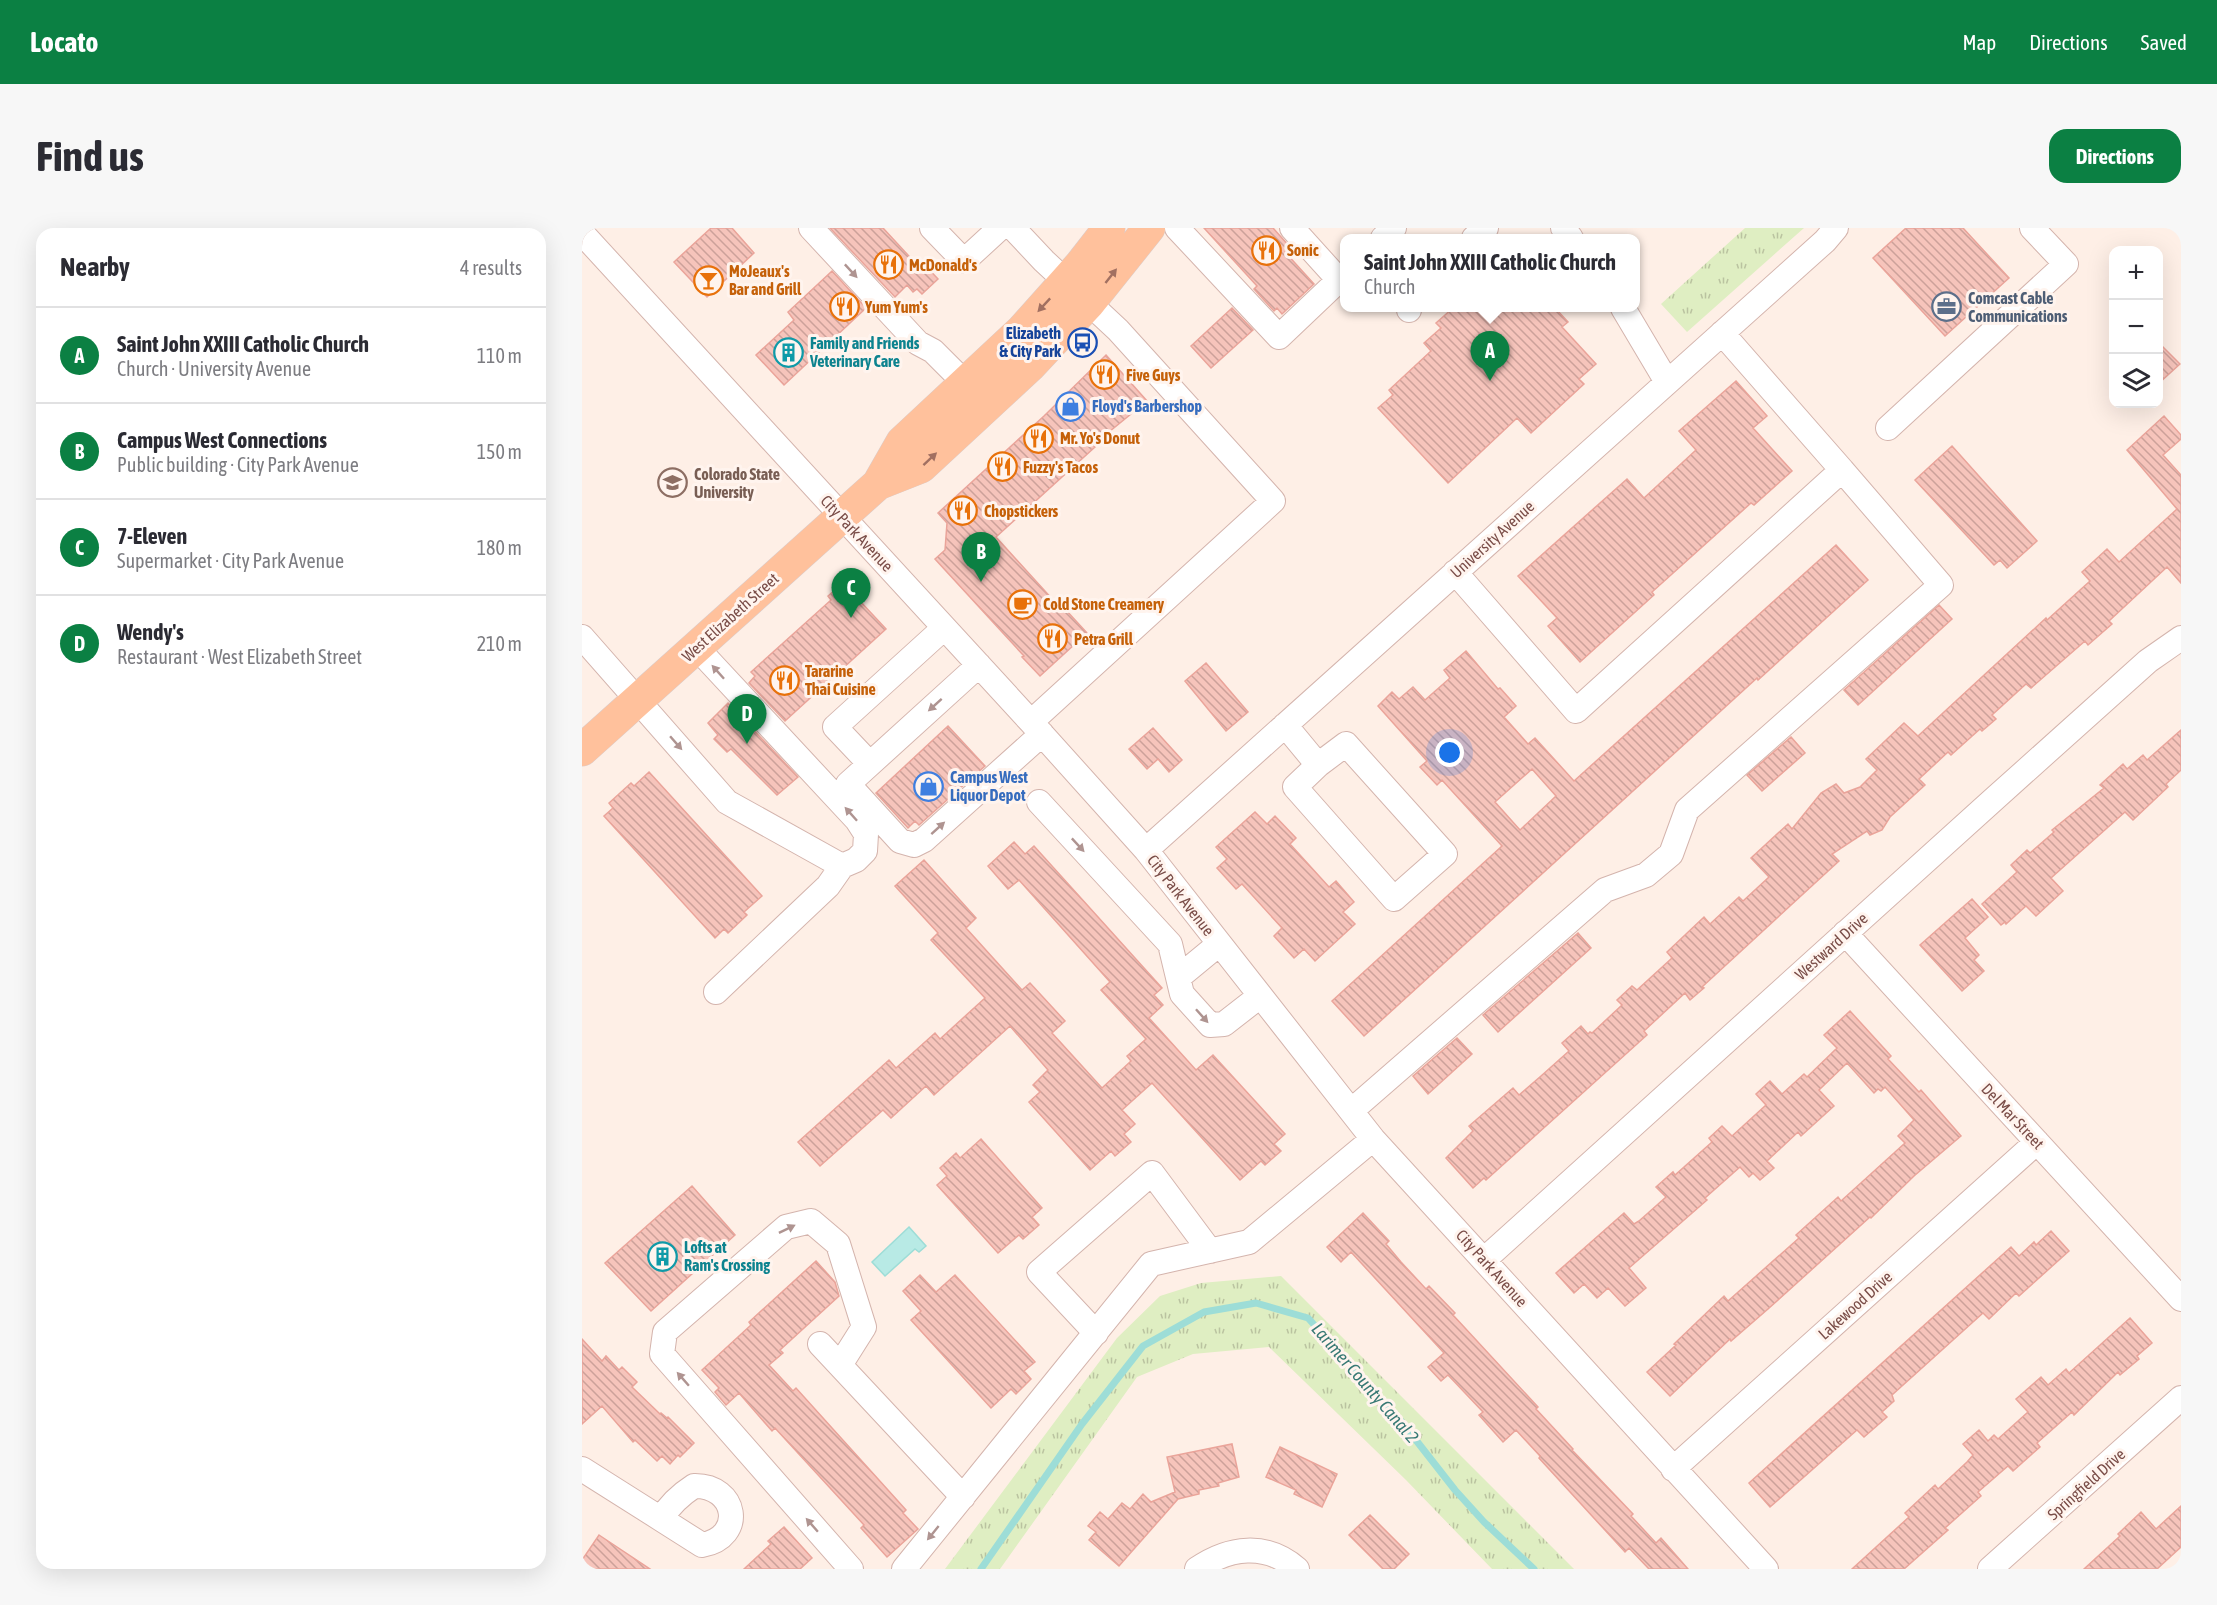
<!DOCTYPE html>
<meta charset="utf-8">
<style>
:root{--surface:#fff;--page:#f7f7f7;--text:#2b2b33;--muted:#7c7c81;--line:#e1e1e2;--accent:#0b8043}
body{margin:0;font-family:"Asap Condensed",sans-serif;background:var(--page);color:var(--text)}
.controls{position:absolute;right:18px;top:18px;display:grid;overflow:hidden;border-radius:12px;box-shadow:0 6px 24px #0002}
.controls button{width:54px;height:54px;display:grid;place-items:center;padding:0;border:0;border-bottom:2px solid var(--line);background:var(--surface);color:var(--text);font:30px sans-serif}
.you{position:absolute;left:868px;top:525px;width:21px;height:21px;margin:-15px;border:4px solid #fff;border-radius:50%;background:#1a73e8;box-shadow:0 0 0 9px #1a73e833}
.badge{display:grid;place-items:center;width:39px;height:39px;border-radius:50%;background:var(--accent);color:#fff;font-size:20px;font-weight:700}
.pin{position:absolute;translate:-50% -50px;filter:drop-shadow(0 2px 3px #0008)}
.pin::after{content:'';position:absolute;top:32px;width:21px;height:18px;background:inherit;clip-path:polygon(0 0,100% 0,50% 100%)}
.popup{position:absolute;left:758px;top:6px;width:300px;height:78px;box-sizing:border-box;display:grid;place-content:center;border-radius:12px;background:var(--surface);filter:drop-shadow(0 2px 4px #0005);font-size:20px;white-space:nowrap;color:var(--muted)}
.popup b{font-size:22px;color:var(--text)}
.popup::after{content:'';position:absolute;left:50%;top:100%;margin-left:-12px;border:12px solid transparent;border-top-color:var(--surface)}
.list{margin:0;padding:0;list-style:none}
h2{display:flex;justify-content:space-between;align-items:center;height:78px;margin:0;padding:0 24px;font-size:26px}
h2 small{font-size:20px;font-weight:400;color:var(--muted)}
.list li{display:grid;grid-template-columns:39px 1fr auto;gap:18px;align-items:center;box-sizing:border-box;height:96px;padding:0 24px;border-top:2px solid var(--line)}
.list b{display:block;font-size:22px;white-space:nowrap}
.list p{margin:0;font-size:20px;white-space:nowrap;color:var(--muted)}
.list em{font-size:20px;font-style:normal;color:var(--muted)}
.icon{flex:none;width:33px;height:33px;fill:none;stroke:currentColor;stroke-width:2;stroke-linecap:round;stroke-linejoin:round}
.map{position:relative;flex:none;width:1599px;height:1341px;overflow:hidden;border-radius:18px}
header{display:flex;align-items:center;gap:36px;box-sizing:border-box;height:84px;padding:0 30px;background:var(--accent);color:#fff}
header strong{font-size:28px}
nav{display:flex;gap:33px;margin-inline-start:auto;font-size:21px}
.intro{display:flex;align-items:center;justify-content:space-between;box-sizing:border-box;height:144px;padding:0 36px}
h1{margin:0;font-size:42px}
.button{padding:15px 27px;border-radius:18px;background:var(--accent);color:#fff;font-size:21px;font-weight:700}
main{display:flex;gap:36px;padding:0 36px}
aside{flex:1;background:var(--surface);border-radius:18px;box-shadow:0 6px 24px #0002}
.map>svg:first-child{display:block}
</style>
<header>
<strong>Locato</strong>
<nav><a>Map</a><a>Directions</a><a>Saved</a></nav>
</header>
<div class="intro"><h1>Find us</h1><a class="button">Directions</a></div>
<main>
<aside>
<h2>Nearby<small>4 results</small></h2>
<ul class="list">
<li><span class="badge">A</span><div><b>Saint John XXIII Catholic Church</b><p>Church · University Avenue</p></div><em>110 m</em></li>
<li><span class="badge">B</span><div><b>Campus West Connections</b><p>Public building · City Park Avenue</p></div><em>150 m</em></li>
<li><span class="badge">C</span><div><b>7-Eleven</b><p>Supermarket · City Park Avenue</p></div><em>180 m</em></li>
<li><span class="badge">D</span><div><b>Wendy's</b><p>Restaurant · West Elizabeth Street</p></div><em>210 m</em></li>
</ul>
</aside>
<div class="map">
<svg width="1599" height="1341" viewBox="0 0 1599 1341">
<defs>
<pattern id="grass-tufts" width="24" height="20" patternUnits="userSpaceOnUse" patternTransform="scale(1.5)"><rect width="24" height="20" fill="#dfeec2"/><path d="M3 7l-1-3M5 7V3M7 7l1-3M15 17l-1-3M17 17v-4M19 17l1-3" fill="none" stroke="#bac3a0"/></pattern>
<pattern id="building-back-hatch" width="6" height="6" patternUnits="userSpaceOnUse" patternTransform="scale(1.5)"><rect width="6" height="6" fill="#f6c4bb"/><path d="M-1 5l2 2M0 0l6 6M5-1l2 2" fill="none" stroke="#cca19a"/></pattern>
</defs>
<rect width="100%" height="100%" fill="#feefe6"/>
<path fill="url(#grass-tufts)" d="M1163 0H1222L1105 104 1079 76Z
M699 1048 992 1341H910L824 1252 687 1119 611 1126 555 1149 418 1341H363L535 1110 578 1068 619 1055Z"/>
<path fill="#b8eae5" stroke="#9dddd7" stroke-width="1.5" d="M327 999 344 1018 337 1024 333 1021 303 1048 290 1034Z"/>
<g fill="none" stroke-linecap="round" stroke-linejoin="round">
<path stroke="#9dddd7" stroke-width="7" d="M399 1341 500 1196 561 1118 622 1084 674 1075 726 1090 819 1193 873 1262 902 1294 952 1341"/>
</g>
<path fill="url(#building-back-hatch)" stroke="#eaa49a" stroke-width="1.5" fill-rule="evenodd" d="M129 0H150L172 25 125 69 92 34Z
M248 0H301L337 39 341 35 356 51 340 66 335 61 331 64 325 57 313 69Z
M622 0H691L708 19 703 24 732 56 700 86 695 80 692 83 672 61 675 58Z
M1324 0H1381L1427 50 1363 108 1291 30Z
M250 43 284 80 202 157 174 127 212 92 206 84Z
M650 80 671 102 629 140 609 118Z
M871 80H973L986 94 980 99 1014 136 997 151 1002 156 949 205 935 190 866 255 796 180 811 167 807 162 849 123 842 115 859 100 854 95Z
M1576 114 1598 136 1576 156Z
M524 127 565 173 511 217 513 219 414 309 482 384 484 382 505 405 458 448 440 429 442 428 353 331 363 322 365 295 356 285 462 188Z
M1154 153 1185 188 1171 200 1210 243 1172 277 1169 275 1070 364 1072 367 998 434 966 398 975 390 936 348 1045 251 1062 270 1114 222 1097 203Z
M1582 188 1599 207V211L1581 227 1599 247V355L1585 339 1527 393 1530 396 1506 417 1503 413 1449 460 1444 456 1410 487 1414 491 1400 503 1398 501 1369 527 1366 524 1337 551 1343 557 1308 589 1300 602 1288 607 1285 603 1250 626 1257 633 1120 759 1122 760 1108 772 1103 765 1062 803 1065 807 1035 834 904 952 902 950 891 960 864 930 891 903 887 898 931 860 937 867 959 848 987 823 980 815 999 798 1006 806 1008 804 1010 805 1040 777 1035 772 1050 758 1055 762 1090 730 1085 724 1122 689 1128 696 1157 669 1161 673 1187 649 1169 630 1206 596 1210 601 1239 565 1254 556 1262 565 1278 559 1295 542 1284 531 1322 495 1336 508 1464 390 1465 392 1508 353 1500 344 1525 321 1537 334 1595 281 1545 222Z
M1370 218 1455 313 1425 340 1418 332 1412 337 1333 252Z
M1254 317 1286 352 1176 452 1175 450 782 808 750 773 920 618 860 552 855 557 838 539 845 533 796 478 810 464 817 471 831 459 843 472 868 450 862 442 884 423 916 461 918 460 934 478 922 489 946 516 953 510 992 553ZM950 541 974 568 938 602 913 574Z
M265 351 280 369 277 372 304 401 203 493 167 455 173 448 169 444 249 372 246 368Z
M1357 377 1370 391 1276 477 1262 462Z
M624 435 666 484 644 503 603 453Z
M146 475 216 549 195 567 149 521 145 524 132 511 136 507 126 495Z
M366 498 403 538 337 597 333 593 326 600 294 565Z
M571 500 600 532 587 544 576 531 565 541 547 521Z
M1599 502V542L1584 556 1586 559 1551 592 1543 584 1469 650 1481 663 1454 688 1444 678 1424 696 1423 694 1419 697 1400 676 1435 644 1429 637 1445 622 1448 625 1472 604 1470 602 1522 560 1518 557 1541 536 1545 541 1561 527 1565 532Z
M1209 509 1223 525 1180 563 1165 547Z
M67 544 180 668 162 684 165 687 146 705 142 701 133 710 22 588 31 580 27 575 49 555 52 558Z
M673 584 685 596 693 588 714 610 708 616 747 659 754 653 772 674 761 684 773 696 733 733 722 721 712 730 692 708 700 700 660 656 654 661 635 640 645 631 634 619Z
M432 614 443 626 452 618 580 760 572 767 581 777 567 790 614 842 631 827 703 906 692 916 699 923 683 937 679 933 658 952 570 855 540 882 553 896 542 906 549 914 533 928 529 923 508 942 447 874 458 864 451 857 466 842 428 798 352 867 344 858 309 890 301 882 238 938 216 914 307 832 314 840 353 805 358 811 403 770 349 712 356 705 313 658 342 632 394 690 384 700 440 762 448 755 483 793 470 805 520 860 549 833 545 828 564 811 519 762 528 754 437 652 426 661 406 638Z
M1390 671 1406 689 1383 710 1397 727 1392 732 1402 743 1380 763 1338 717Z
M996 705 1009 720 916 804 901 787Z
M1268 783 1309 828 1306 831 1337 864 1339 862 1379 908 1332 948 1289 990 1288 989 1186 1081 1149 1113 1148 1111 1088 1168 1065 1144 1094 1117 1092 1116 1142 1068 1146 1073 1217 1010 1214 1007 1256 969 1259 973 1323 915 1316 908 1332 892 1303 859 1299 863 1296 861 1292 865 1265 835 1237 862 1252 878 1219 908 1216 904 1185 933 1192 940 1178 952 1171 945 1167 949 1158 939 1123 970 1125 972 1047 1040 1064 1060 1043 1078 1026 1060 1015 1070 1002 1056 992 1065 974 1045 1042 985 1052 996 1057 993 1084 969 1074 959 1091 944 1093 947 1130 914 1127 910 1140 898 1150 908 1184 877 1174 866 1188 853 1200 866 1222 846 1225 849 1255 820 1242 807Z
M875 810 890 826 846 866 831 848Z
M399 911 460 980 450 989 457 997 441 1011 437 1007 416 1025 355 957 365 948 358 940 374 925 378 930Z
M110 958 153 1007 69 1083 23 1035Z
M781 985 807 1013 804 1016 819 1034 844 1061 847 1058 873 1085 871 1087 956 1179 954 1181 991 1221 990 1222 1051 1286 1049 1288 1074 1315 1079 1310 1106 1341H1067L1047 1320 1043 1324 957 1230 958 1228 934 1202 921 1214 897 1187 901 1184 866 1147 859 1153 846 1139 862 1125 769 1024 759 1034 745 1019Z
M1469 1003 1487 1023 1437 1068 1434 1065 1407 1091 1401 1085 1310 1167 1312 1173 1300 1184 1305 1189 1282 1209 1275 1202 1188 1279 1167 1255 1429 1019 1437 1028 1452 1014 1454 1017Z
M234 1033 253 1054 257 1068 198 1122 201 1125 187 1137 211 1163 214 1160 324 1282 321 1285 336 1301 305 1329 279 1300 282 1297 193 1200 190 1203 157 1165 144 1177 133 1164 137 1160 120 1142 169 1097 167 1094Z
M338 1047 354 1064 373 1047 453 1134 442 1143 449 1151 434 1166 429 1161 409 1180 329 1092 339 1083 321 1063Z
M1548 1090 1570 1115 1555 1128 1557 1131 1538 1147 1536 1144 1492 1187 1490 1184 1455 1215 1458 1219 1431 1243 1426 1238 1396 1264 1399 1268 1363 1300 1366 1302 1322 1341H1270L1327 1289 1323 1285 1353 1257 1356 1261 1385 1234 1391 1227 1381 1216 1397 1202 1406 1213 1412 1207 1416 1211 1446 1184 1434 1171 1459 1149 1466 1157 1484 1141 1487 1145Z
M0 1111 20 1133 24 1128 37 1142 40 1139 55 1154 50 1159 78 1186 79 1185 85 1190 86 1189 112 1215 98 1229 96 1227 88 1236 80 1228 75 1233 53 1212 51 1214 20 1178 0 1196Z
M650 1216 657 1249 636 1255 637 1258 617 1262V1266L596 1271 537 1338 507 1312 514 1304 506 1298 518 1284 526 1291 540 1275 548 1281 561 1266 569 1274 593 1264 585 1229Z
M698 1219 755 1246 740 1279 712 1266 714 1262 684 1249Z
M1599 1278V1319L1575 1341H1502L1538 1308 1536 1306 1559 1284 1574 1301Z
M788 1287 827 1326 812 1341H801L767 1307Z
M202 1299 230 1330 218 1341H162L189 1316 186 1313Z
M17 1307 68 1341H0V1332Z"/>
<g fill="none" stroke-linecap="round" stroke-linejoin="round">
<defs>
<path id="minor" d="M229 0 336 115 351 123 383 155
M350 0 382 33 418 0
M431 0 462 33 536 102 691 273 449 494
M595 0 697 109 757 52 710 0
M981 0 989 10
M0 5 449 494 564 622 791 911 1184 1341
M801 10 812 0
M892 10 904 0
M1041 80 1085 154
M827 82V80
M1306 200 1484 36 1450 0
M873 344 994 483 1260 242 1140 105
M0 409 145 574 260 638 274 632 283 623 284 606 275 592 114 419
M397 437 266 556 318 613 332 617 342 612 460 506
M703 497 736 537 713 559 812 671 863 626 764 516 736 537
M288 536 253 499 362 400
M457 574 588 716 600 766 628 797 642 796 678 768
M564 622 1243 13 1254 0
M1263 705 1599 1071
M597 749 637 716
M134 764 246 658 260 638
M769 883 1023 662 1064 647 1089 626 1105 582 1359 357 1260 242
M903 1031 1411 572 1566 433 1599 410
M514 1105 457 1044 570 945 628 1023
M238 1116 381 1269
M258 1137 282 1099 256 1016 229 993 204 999 83 1104 80 1126 269 1341
M0 1241 79 1291
M1091 1241 1455 914
M112 1258C155 1257 164 1309 120 1317L79 1291C88 1276 98 1267 112 1258Z
M322 1341 569 1036 667 1014 791 911
M615 1341C647 1319 684 1314 715 1341
M1408 1341 1599 1170"/>
<path id="major" d="M296 256 339 239 448 138 507 75 567 0
M0 522 296 256 320 214 440 102 499 36 527 0"/>
</defs>
<use href="#minor" stroke="#d4b4ad" stroke-width="26"/>
<use href="#major" stroke="#dacdcc" stroke-width="33"/>
<use href="#minor" stroke="#fff" stroke-width="24"/>
<use href="#major" stroke="#ffc19c" stroke-width="32"/>
</g>
<defs><path id="oneway-solid" d="M-6-.8H1V-3.2L6.5 0L1 3.2V.8H-6Z" transform="scale(1.5)"/></defs>
<g fill="#af9491">
<use href="#oneway-solid" transform="translate(269 43) rotate(47)"/>
<use href="#oneway-solid" transform="translate(136 444) rotate(-132)"/>
<use href="#oneway-solid" transform="translate(353 477) rotate(138)"/>
<use href="#oneway-solid" transform="translate(94 515) rotate(49)"/>
<use href="#oneway-solid" transform="translate(269 586) rotate(-132)"/>
<use href="#oneway-solid" transform="translate(356 600) rotate(-42)"/>
<use href="#oneway-solid" transform="translate(496 617) rotate(47)"/>
<use href="#oneway-solid" transform="translate(620 788) rotate(48)"/>
<use href="#oneway-solid" transform="translate(205 1001) rotate(-26)"/>
<use href="#oneway-solid" transform="translate(101 1151) rotate(-131)"/>
<use href="#oneway-solid" transform="translate(230 1297) rotate(-131)"/>
<use href="#oneway-solid" transform="translate(351 1305) rotate(129)"/>
</g>
<g fill="#a27061">
<use href="#oneway-solid" transform="translate(529 48) rotate(-52)"/>
<use href="#oneway-solid" transform="translate(462 77) rotate(133)"/>
<use href="#oneway-solid" transform="translate(348 231) rotate(-43)"/>
</g>
<defs>
<symbol id="restaurant-ring" viewBox="-11 -11 22 22"><circle r="9.5" fill="#fff4ee" stroke="#e8710a" stroke-width="1.5"/><path d="M-5-6h1v4h1v-4h1v4h1v-4h1v5L-1.5 .5V6h-2V.5L-5-1ZM5-6V6H3V1.5H1.5Q1.5-4 5-6Z" fill="#e8710a"/></symbol>
<symbol id="bar-ring" viewBox="-11 -11 22 22"><circle r="9.5" fill="#fff4ee" stroke="#e8710a" stroke-width="1.5"/><path d="M-6-5H6L.8 .8V4.5H3.5V6h-7V4.5H-.8V.8Z" fill="#e8710a"/></symbol>
<symbol id="office-ring" viewBox="-11 -11 22 22"><circle r="9.5" fill="#fff4ee" stroke="#5c6f8a" stroke-width="1.5"/><path d="M-6-3h4V-5.5h4V-3h4V5H-6ZM-1-4.5V-3h2v-1.5ZM-6 0V1H6V0Z" fill="#5c6f8a"/></symbol>
<symbol id="bus-ring" viewBox="-11 -11 22 22"><circle r="9.5" fill="#fff4ee" stroke="#1a4fb4" stroke-width="1.5"/><path d="M-5-6H5V4H4V6H2V4H-2V6H-4V4H-5ZM-3.5-4V0h7V-4ZM-3.5 1.2v1.5H-2V1.2ZM2 1.2v1.5H3.5V1.2Z" fill="#1a4fb4"/></symbol>
<symbol id="building-ring" viewBox="-11 -11 22 22"><circle r="9.5" fill="#fff4ee" stroke="#0f9aa8" stroke-width="1.5"/><path d="M-4-6H4V6H1V3H-1V6H-4ZM-2.5-4.3h1.7v1.8h-1.7ZM.8-4.3h1.7v1.8H.8ZM-2.5-1h1.7V.8h-1.7ZM.8-1h1.7V.8H.8Z" fill="#0f9aa8"/></symbol>
<symbol id="shop-ring" viewBox="-11 -11 22 22"><circle r="9.5" fill="#fff4ee" stroke="#3f7fe0" stroke-width="1.5"/><path d="M-5-2.5h2.3a2.7 3.5 0 0 1 5.4 0H5L5.5 6h-11ZM-1.5-2.5h3a1.5 2.3 0 0 0-3 0Z" fill="#3f7fe0"/></symbol>
<symbol id="university-ring" viewBox="-11 -11 22 22"><circle r="9.5" fill="#fff4ee" stroke="#8d6e63" stroke-width="1.5"/><path d="M0-5L7-2L0 1L-7-2ZM-4 1L0 2.5L4 1V4Q0 6-4 4Z" fill="#8d6e63"/></symbol>
<symbol id="cafe-ring" viewBox="-11 -11 22 22"><circle r="9.5" fill="#fff4ee" stroke="#e8710a" stroke-width="1.5"/><path d="M-5.5-4.5H6V0H3Q3 3.5 0 3.5H-2.5Q-5.5 3.5-5.5 0ZM3-3.2v2h1.7v-2ZM-6 4.5H4V6H-6Z" fill="#e8710a"/></symbol>
</defs>
<g fill-rule="evenodd">
<use href="#restaurant-ring" x="668" y="6" width="33" height="33"/>
<use href="#restaurant-ring" x="290" y="20" width="33" height="33"/>
<use href="#bar-ring" x="110" y="36" width="33" height="33"/>
<use href="#restaurant-ring" x="246" y="62" width="33" height="33"/>
<use href="#office-ring" x="1348" y="62" width="33" height="33"/>
<use href="#bus-ring" x="484" y="98" width="33" height="33"/>
<use href="#building-ring" x="190" y="108" width="33" height="33"/>
<use href="#restaurant-ring" x="506" y="130" width="33" height="33"/>
<use href="#shop-ring" x="472" y="162" width="33" height="33"/>
<use href="#restaurant-ring" x="440" y="194" width="33" height="33"/>
<use href="#restaurant-ring" x="404" y="222" width="33" height="33"/>
<use href="#university-ring" x="74" y="238" width="33" height="33"/>
<use href="#restaurant-ring" x="364" y="266" width="33" height="33"/>
<use href="#cafe-ring" x="424" y="360" width="33" height="33"/>
<use href="#restaurant-ring" x="454" y="394" width="33" height="33"/>
<use href="#restaurant-ring" x="186" y="436" width="33" height="33"/>
<use href="#shop-ring" x="330" y="542" width="33" height="33"/>
<use href="#building-ring" x="64" y="1012" width="33" height="33"/>
</g>
<g text-anchor="middle" stroke-width="6" stroke-linejoin="round" paint-order="stroke">
<g font-size="16" font-weight="bold" fill="#c56008" stroke="#fff4ee" text-anchor="start">
<text x="705" y="28">Sonic</text>
<text x="327" y="43">McDonald's</text>
<text x="147" y="49">MoJeaux's<tspan x="147" dy="18">Bar and Grill</tspan></text>
<text x="283" y="85">Yum Yum's</text>
<text x="544" y="153">Five Guys</text>
<text x="478" y="216">Mr. Yo's Donut</text>
<text x="441" y="245">Fuzzy's Tacos</text>
<text x="402" y="289">Chopstickers</text>
<text x="461" y="382">Cold Stone Creamery</text>
<text x="492" y="417">Petra Grill</text>
<text x="223" y="449">Tararine<tspan x="223" dy="18">Thai Cuisine</tspan></text>
</g>
<g font-size="16" font-weight="bold" fill="#4e5e75" stroke="#fff4ee" text-anchor="start">
<text x="1386" y="76">Comcast Cable<tspan x="1386" dy="18">Communications</tspan></text>
</g>
<g font-size="16" font-weight="bold" fill="#164399" stroke="#fff4ee" text-anchor="end">
<text x="479" y="111">Elizabeth<tspan x="479" dy="18">&amp; City Park</tspan></text>
</g>
<g font-size="16" font-weight="bold" fill="#0d838f" stroke="#fff4ee" text-anchor="start">
<text x="228" y="121">Family and Friends<tspan x="228" dy="18">Veterinary Care</tspan></text>
<text x="102" y="1025">Lofts at<tspan x="102" dy="18">Ram's Crossing</tspan></text>
</g>
<g font-size="16" font-weight="bold" fill="#366cbe" stroke="#fff4ee" text-anchor="start">
<text x="510" y="184">Floyd's Barbershop</text>
<text x="368" y="555">Campus West<tspan x="368" dy="18">Liquor Depot</tspan></text>
</g>
<g font-size="16" font-weight="bold" fill="#785e54" stroke="#fff4ee" text-anchor="start">
<text x="112" y="252">Colorado State<tspan x="112" dy="18">University</tspan></text>
</g>
<g font-size="16" fill="#7a4d48" stroke="#fff4ee">
<text transform="translate(275 305) rotate(47)" y="6">City Park Avenue</text>
<text transform="translate(910 311) rotate(-42)" y="6">University Avenue</text>
<text transform="translate(148 389) rotate(-42)" y="6">West Elizabeth Street</text>
<text transform="translate(599 667) rotate(52)" y="6">City Park Avenue</text>
<text transform="translate(1249 718) rotate(-42)" y="6">Westward Drive</text>
<text transform="translate(1431 888) rotate(47)" y="6">Del Mar Street</text>
<text transform="translate(910 1040) rotate(48)" y="6">City Park Avenue</text>
<text transform="translate(1273 1077) rotate(-42)" y="6">Lakewood Drive</text>
<text transform="translate(1504 1256) rotate(-42)" y="6">Springfield Drive</text>
</g>
<g font-size="18" font-style="italic" fill="#377974" stroke="#fff4ee">
<text transform="translate(783 1155) rotate(49)" y="6">Larimer County Canal 2</text>
</g>
</g>
</svg>
<div class="controls">
<button>+</button>
<button>−</button>
<button><svg class="icon" aria-label="layers" viewBox="0 0 24 24"><path d="M12 4l9 5-9 5-9-5zM3 14l9 5 9-5"/></svg></button>
</div>
<div class="you"></div>
<div class="pin badge" style="left:908px;top:153px">A</div>
<div class="popup"><b>Saint John XXIII Catholic Church</b>Church</div>
<div class="pin badge" style="left:399px;top:354px">B</div>
<div class="pin badge" style="left:269px;top:390px">C</div>
<div class="pin badge" style="left:165px;top:516px">D</div>
</div>
</main>
